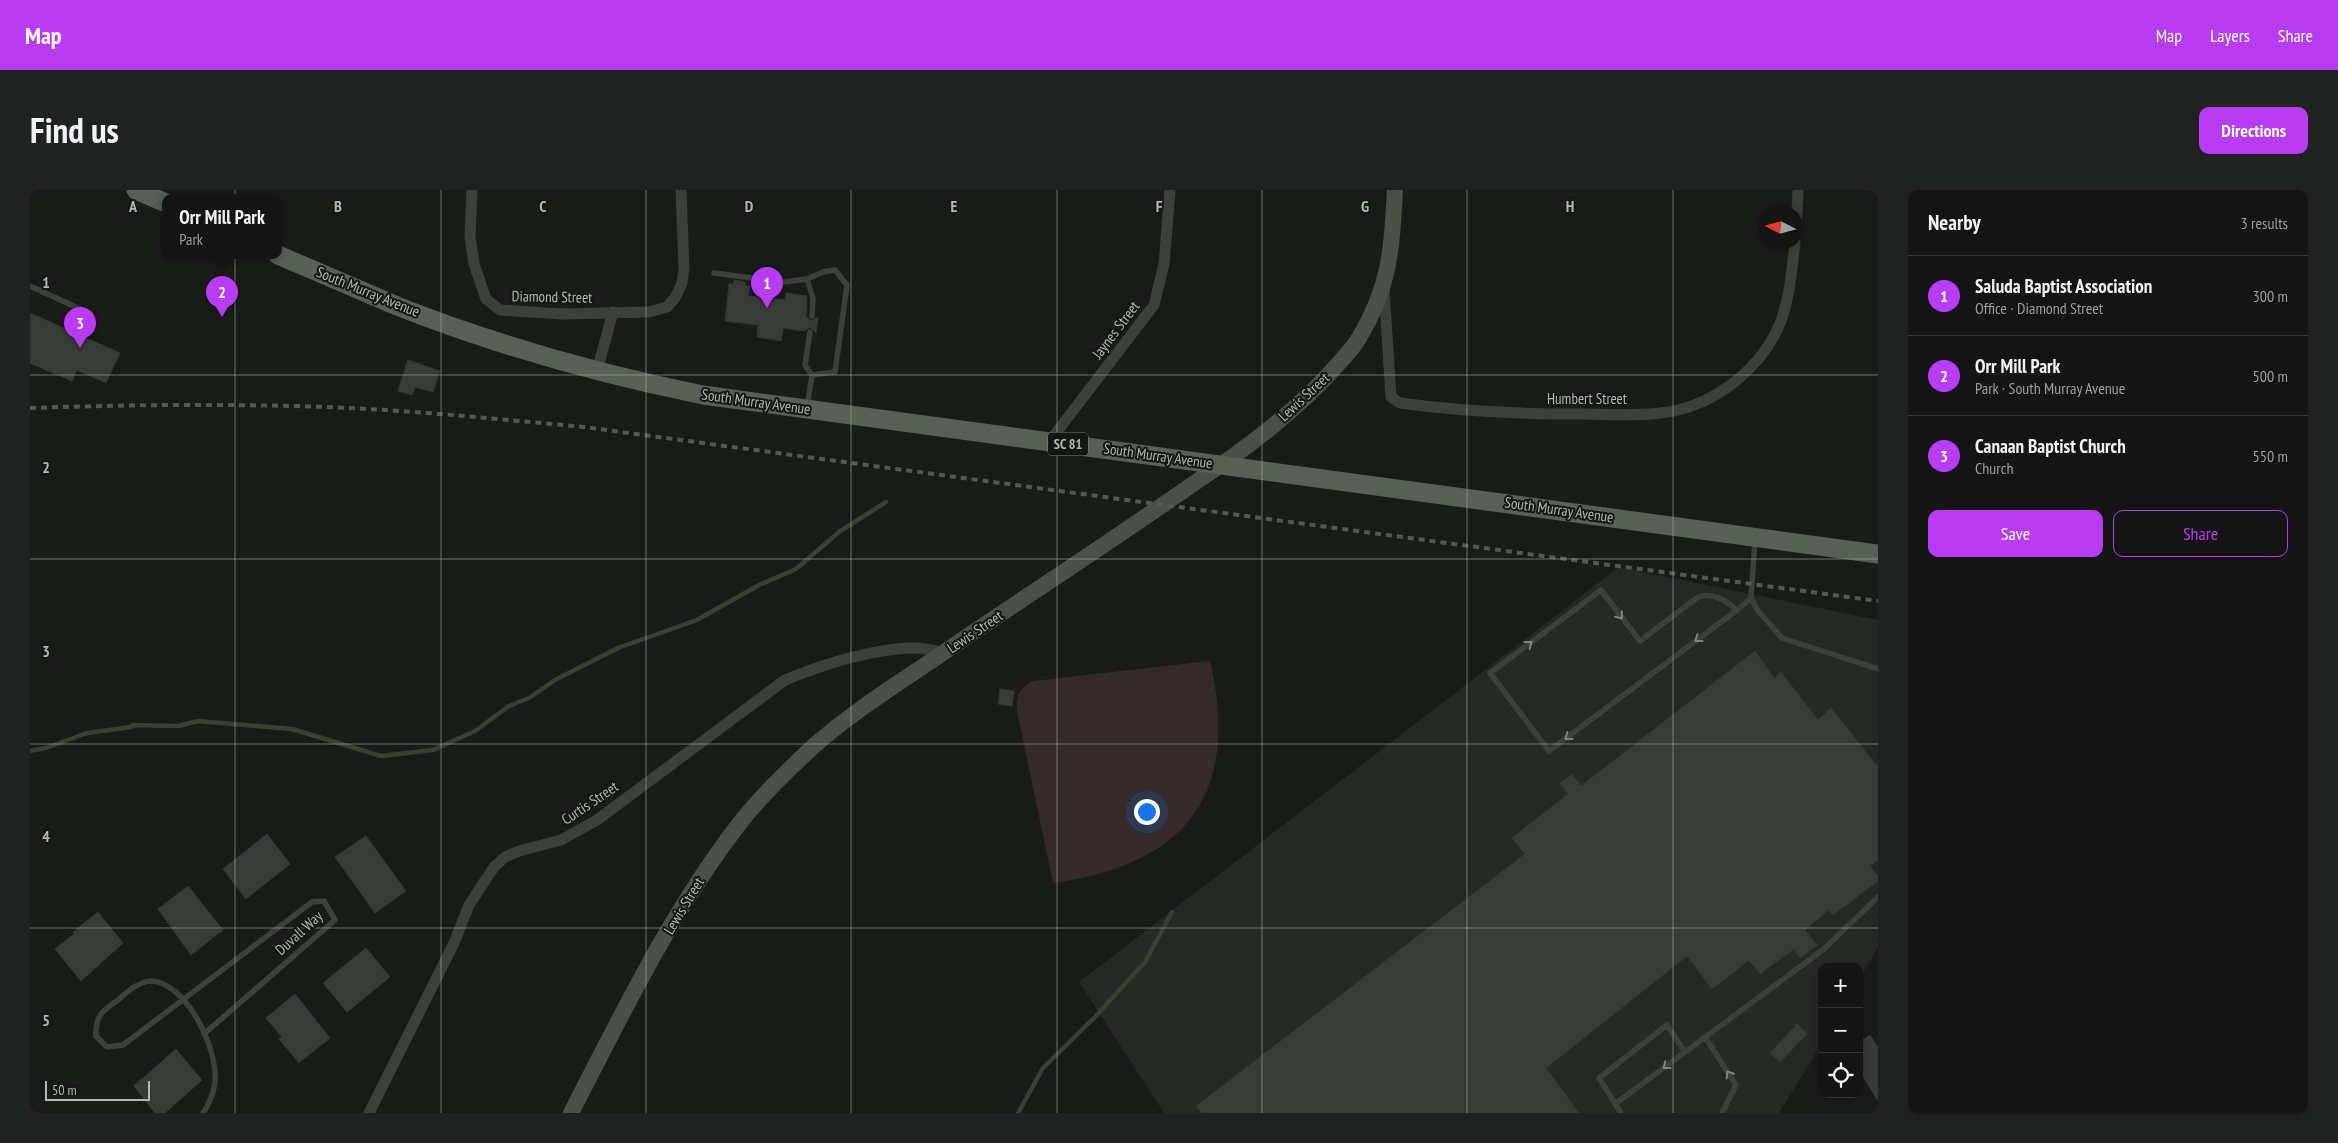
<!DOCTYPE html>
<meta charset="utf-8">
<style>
:root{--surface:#141514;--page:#212222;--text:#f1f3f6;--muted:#9d9fa0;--line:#333434;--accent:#b83cf2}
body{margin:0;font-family:"PT Sans Narrow",sans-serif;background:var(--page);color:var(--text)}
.controls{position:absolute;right:15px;bottom:15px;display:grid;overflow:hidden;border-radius:10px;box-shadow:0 2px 8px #0003}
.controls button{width:45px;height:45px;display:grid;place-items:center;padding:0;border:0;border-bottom:1px solid var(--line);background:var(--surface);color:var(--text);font:25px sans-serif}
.compass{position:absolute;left:1728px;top:15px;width:45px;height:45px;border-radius:50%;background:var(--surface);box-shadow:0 2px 8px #0003;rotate:276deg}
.scale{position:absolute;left:15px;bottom:12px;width:105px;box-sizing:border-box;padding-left:5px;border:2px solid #b1bcac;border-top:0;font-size:14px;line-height:18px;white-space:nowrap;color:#b1bcac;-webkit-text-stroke:4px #151715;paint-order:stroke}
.you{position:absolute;left:1116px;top:621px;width:18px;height:18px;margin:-12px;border:4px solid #fff;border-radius:50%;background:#1a73e8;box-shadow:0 0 0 8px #1a73e833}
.badge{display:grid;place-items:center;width:32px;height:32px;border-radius:50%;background:var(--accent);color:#fff;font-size:16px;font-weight:700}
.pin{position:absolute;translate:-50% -41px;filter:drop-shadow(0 1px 2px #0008)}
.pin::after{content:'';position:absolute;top:26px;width:18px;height:15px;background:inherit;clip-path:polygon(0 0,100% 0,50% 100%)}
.popup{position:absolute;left:132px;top:4px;width:120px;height:65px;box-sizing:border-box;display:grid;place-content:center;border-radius:10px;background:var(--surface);filter:drop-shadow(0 1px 4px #0005);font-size:16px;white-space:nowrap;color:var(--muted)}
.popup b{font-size:19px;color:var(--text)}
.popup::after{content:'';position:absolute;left:50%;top:100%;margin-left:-10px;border:10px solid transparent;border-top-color:var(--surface)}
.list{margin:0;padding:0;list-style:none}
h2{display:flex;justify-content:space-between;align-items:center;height:65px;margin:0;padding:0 20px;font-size:21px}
h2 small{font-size:16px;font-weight:400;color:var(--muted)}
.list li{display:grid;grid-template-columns:32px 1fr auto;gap:15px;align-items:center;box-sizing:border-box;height:80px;padding:0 20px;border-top:1px solid var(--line)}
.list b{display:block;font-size:19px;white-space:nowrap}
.list p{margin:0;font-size:16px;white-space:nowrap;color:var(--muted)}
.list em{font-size:16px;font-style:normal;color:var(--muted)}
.actions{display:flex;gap:10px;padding:15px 20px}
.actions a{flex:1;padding:11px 0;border:1px solid var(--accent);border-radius:10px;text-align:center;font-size:18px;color:var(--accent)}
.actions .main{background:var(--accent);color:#fff}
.icon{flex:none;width:28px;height:28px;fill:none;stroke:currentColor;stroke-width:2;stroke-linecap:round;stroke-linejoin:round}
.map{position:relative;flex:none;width:1848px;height:923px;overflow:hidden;border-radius:10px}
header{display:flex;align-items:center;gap:30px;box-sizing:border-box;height:70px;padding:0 25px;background:var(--accent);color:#fff}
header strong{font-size:24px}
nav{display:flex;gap:28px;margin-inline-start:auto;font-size:18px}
.intro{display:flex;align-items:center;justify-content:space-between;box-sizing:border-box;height:120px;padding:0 30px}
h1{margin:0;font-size:35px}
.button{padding:12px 22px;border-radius:10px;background:var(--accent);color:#fff;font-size:18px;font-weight:700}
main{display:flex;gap:30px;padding:0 30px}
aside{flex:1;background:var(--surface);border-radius:10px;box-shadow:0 2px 8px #0003}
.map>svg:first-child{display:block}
</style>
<header>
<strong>Map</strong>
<nav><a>Map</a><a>Layers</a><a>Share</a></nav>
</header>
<div class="intro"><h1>Find us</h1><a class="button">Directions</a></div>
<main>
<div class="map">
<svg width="1848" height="923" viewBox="0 0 1848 923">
<rect width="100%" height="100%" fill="#1a1c1a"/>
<path fill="#262926" d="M1589 377 1848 430V758L1829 789V777H1792V853L1749 923H1134L1049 792Z"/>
<path fill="#342b2a" d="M1180 471C1211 604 1156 675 1023 693L987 521C986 506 989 498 1003 491Z"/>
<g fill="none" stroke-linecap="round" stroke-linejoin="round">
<path stroke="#39412f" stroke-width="4.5" d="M0 561 16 558 57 543 101 537 103 535 148 536 168 531 262 539 351 566 403 560 445 541 479 516 499 508 525 490 588 458 667 430 729 395 766 379 809 342 856 312
M988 923 1013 878 1065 827 1115 772 1142 722"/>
</g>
<path fill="#383b37" stroke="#343834" d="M704 90 715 92V96H720L718 106 755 110 756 103 777 106 776 126 781 131 788 127 786 143 780 137 775 141 753 138 751 151 727 147 728 135 695 131 699 94H704Z
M0 123 90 163 76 193 47 180 42 191 0 173Z
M378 170 410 181 403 202 385 197 382 205 368 201Z
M1725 461 1744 488 1751 482 1788 530 1801 518 1848 577V670L1840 676 1848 686V691L1803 725 1799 720 1775 740 1787 755 1770 768 1764 759 1730 784 1719 770 1682 799 1657 766 1516 878 1549 923H1172L1166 916 1495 664 1482 648 1538 604 1530 593 1542 584 1551 596Z
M970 499 984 501 982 516 968 514Z
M237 644 260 674 216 709 193 679Z
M336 646 376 701 345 723 305 667Z
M158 696 193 740 161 765 128 719Z
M68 722 93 753 51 791 25 759 44 744 43 742Z
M336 758 360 787 317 822 293 793Z
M265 804 300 848 269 873 249 849 252 847 236 828Z
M1767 834 1777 844 1750 872 1740 863Z
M1840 845 1848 857V911L1829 880V852Z
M146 859 172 890 135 923H125L104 896Z"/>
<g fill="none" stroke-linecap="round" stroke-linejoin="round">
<path stroke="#3c413b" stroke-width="5.5" d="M684 83 753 92 777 89 793 82 805 80 817 95 805 182 782 185 777 217
M777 89 783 108 782 126
M0 96 61 124
M780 142 775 175 782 185
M1725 350 1721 408 1728 421 1752 448 1848 479
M1707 420C1695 410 1683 402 1668 407L1610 451 1571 400 1460 483 1519 561 1707 420 1721 408
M1675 847 1706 895 1692 923
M1585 914 1794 759 1848 707
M173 923C178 916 182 906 184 898 192 866 158 792 121 791 109 791 96 803 88 810 72 821 65 826 66 846L77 857 93 855 282 712 294 711 305 730 174 844
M1591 923 1569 888 1637 835 1655 862"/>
<path stroke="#3c413b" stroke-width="11" d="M442 0 440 47 444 74 456 109 470 120 532 124 619 122 637 117 645 108 652 93 654 79 651 0
M1766 45 1768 0
M1354 99 1361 207 1370 213C1428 221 1489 224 1547 224 1577 224 1609 227 1638 222 1687 214 1733 177 1751 131 1760 106 1762 78 1765 52
M567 181 583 122
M1019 252 1124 115 1134 74 1140 0
M339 923 424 753 439 715 464 677 475 667 489 661 531 650 567 630 755 490C794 474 838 460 880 458 891 457 904 461 915 462"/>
<path stroke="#4b5149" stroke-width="16" d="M541 923C593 822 643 718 713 629 734 603 760 578 785 555 828 517 879 487 926 454 1006 400 1087 347 1166 292 1218 257 1268 220 1309 173 1316 165 1324 157 1329 148 1360 97 1362 58 1365 0"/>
<path stroke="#596057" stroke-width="19" d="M106 0 136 13
M248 65C288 82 327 99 367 116 466 155 569 184 673 205L1848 364"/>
<path stroke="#545a52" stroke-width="4" stroke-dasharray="6 5" stroke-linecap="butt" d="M0 218C87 215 175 214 262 216 360 218 457 228 554 237L1848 411"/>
</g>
<defs><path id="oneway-chevron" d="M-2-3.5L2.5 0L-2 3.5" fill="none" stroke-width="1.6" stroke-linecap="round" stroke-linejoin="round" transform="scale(1.25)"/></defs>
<g stroke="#7c8579">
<use href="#oneway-chevron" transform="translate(1590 426) rotate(52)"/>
<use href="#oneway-chevron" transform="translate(1668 449) rotate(143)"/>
<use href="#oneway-chevron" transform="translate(1499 454) rotate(-37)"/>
<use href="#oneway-chevron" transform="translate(1538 547) rotate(143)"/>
<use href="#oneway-chevron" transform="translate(1636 876) rotate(143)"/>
<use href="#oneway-chevron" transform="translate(1699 884) rotate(-123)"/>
</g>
<path fill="none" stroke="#b1bcac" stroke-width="1" stroke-opacity="0.55" d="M205 0V923M411 0V923M616 0V923M821 0V923M1027 0V923M1232 0V923M1437 0V923M1643 0V923M0 185H1848M0 369H1848M0 554H1848M0 738H1848"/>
<g text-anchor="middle" stroke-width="4" stroke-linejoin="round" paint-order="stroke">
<rect fill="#151715" stroke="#828a7f" stroke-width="1" x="1018" y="242.5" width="40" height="23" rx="4"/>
<g font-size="14" font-weight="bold" fill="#b1bcac">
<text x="1038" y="259">SC 81</text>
</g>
<g font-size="15" fill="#b1bcac" stroke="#151715">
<text transform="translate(338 102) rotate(22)" y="5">South Murray Avenue</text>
<text transform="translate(522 107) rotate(1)" y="5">Diamond Street</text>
<text transform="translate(1086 140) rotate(-53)" y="5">Jaynes Street</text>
<text transform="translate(1274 207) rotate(-43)" y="5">Lewis Street</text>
<text x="1557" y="214">Humbert Street</text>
<text transform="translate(726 212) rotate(8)" y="5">South Murray Avenue</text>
<text transform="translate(1128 266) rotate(8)" y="5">South Murray Avenue</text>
<text transform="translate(1529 320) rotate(8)" y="5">South Murray Avenue</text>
<text transform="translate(945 442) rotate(-34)" y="5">Lewis Street</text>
<text transform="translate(560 613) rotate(-34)" y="5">Curtis Street</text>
<text transform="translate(654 716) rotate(-59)" y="5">Lewis Street</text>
<text transform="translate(269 743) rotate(-42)" y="5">Duvall Way</text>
</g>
</g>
<g font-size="16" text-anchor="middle" font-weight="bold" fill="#b1bcac" stroke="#151715" stroke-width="4" stroke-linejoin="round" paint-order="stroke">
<text x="103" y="22">A</text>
<text x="308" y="22">B</text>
<text x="513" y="22">C</text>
<text x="719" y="22">D</text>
<text x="924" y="22">E</text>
<text x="1129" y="22">F</text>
<text x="1335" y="22">G</text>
<text x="1540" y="22">H</text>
<text x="16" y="98">1</text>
<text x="16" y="283">2</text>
<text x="16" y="467">3</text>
<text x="16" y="652">4</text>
<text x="16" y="836">5</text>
</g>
</svg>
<div class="controls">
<button>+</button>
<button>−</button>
<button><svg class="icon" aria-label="locate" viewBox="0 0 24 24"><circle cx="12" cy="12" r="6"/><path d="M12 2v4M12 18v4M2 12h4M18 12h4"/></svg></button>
</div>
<svg class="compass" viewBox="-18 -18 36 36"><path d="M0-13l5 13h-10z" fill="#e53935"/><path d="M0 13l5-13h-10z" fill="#9d9fa0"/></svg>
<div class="scale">50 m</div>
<div class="you"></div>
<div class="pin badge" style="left:737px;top:118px">1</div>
<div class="pin badge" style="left:192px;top:127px">2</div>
<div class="popup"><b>Orr Mill Park</b>Park</div>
<div class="pin badge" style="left:50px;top:158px">3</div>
</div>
<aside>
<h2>Nearby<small>3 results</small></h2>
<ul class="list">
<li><span class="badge">1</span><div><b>Saluda Baptist Association</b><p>Office · Diamond Street</p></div><em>300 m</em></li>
<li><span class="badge">2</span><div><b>Orr Mill Park</b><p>Park · South Murray Avenue</p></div><em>500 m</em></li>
<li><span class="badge">3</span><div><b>Canaan Baptist Church</b><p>Church</p></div><em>550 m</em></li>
</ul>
<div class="actions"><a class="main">Save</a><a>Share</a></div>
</aside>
</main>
